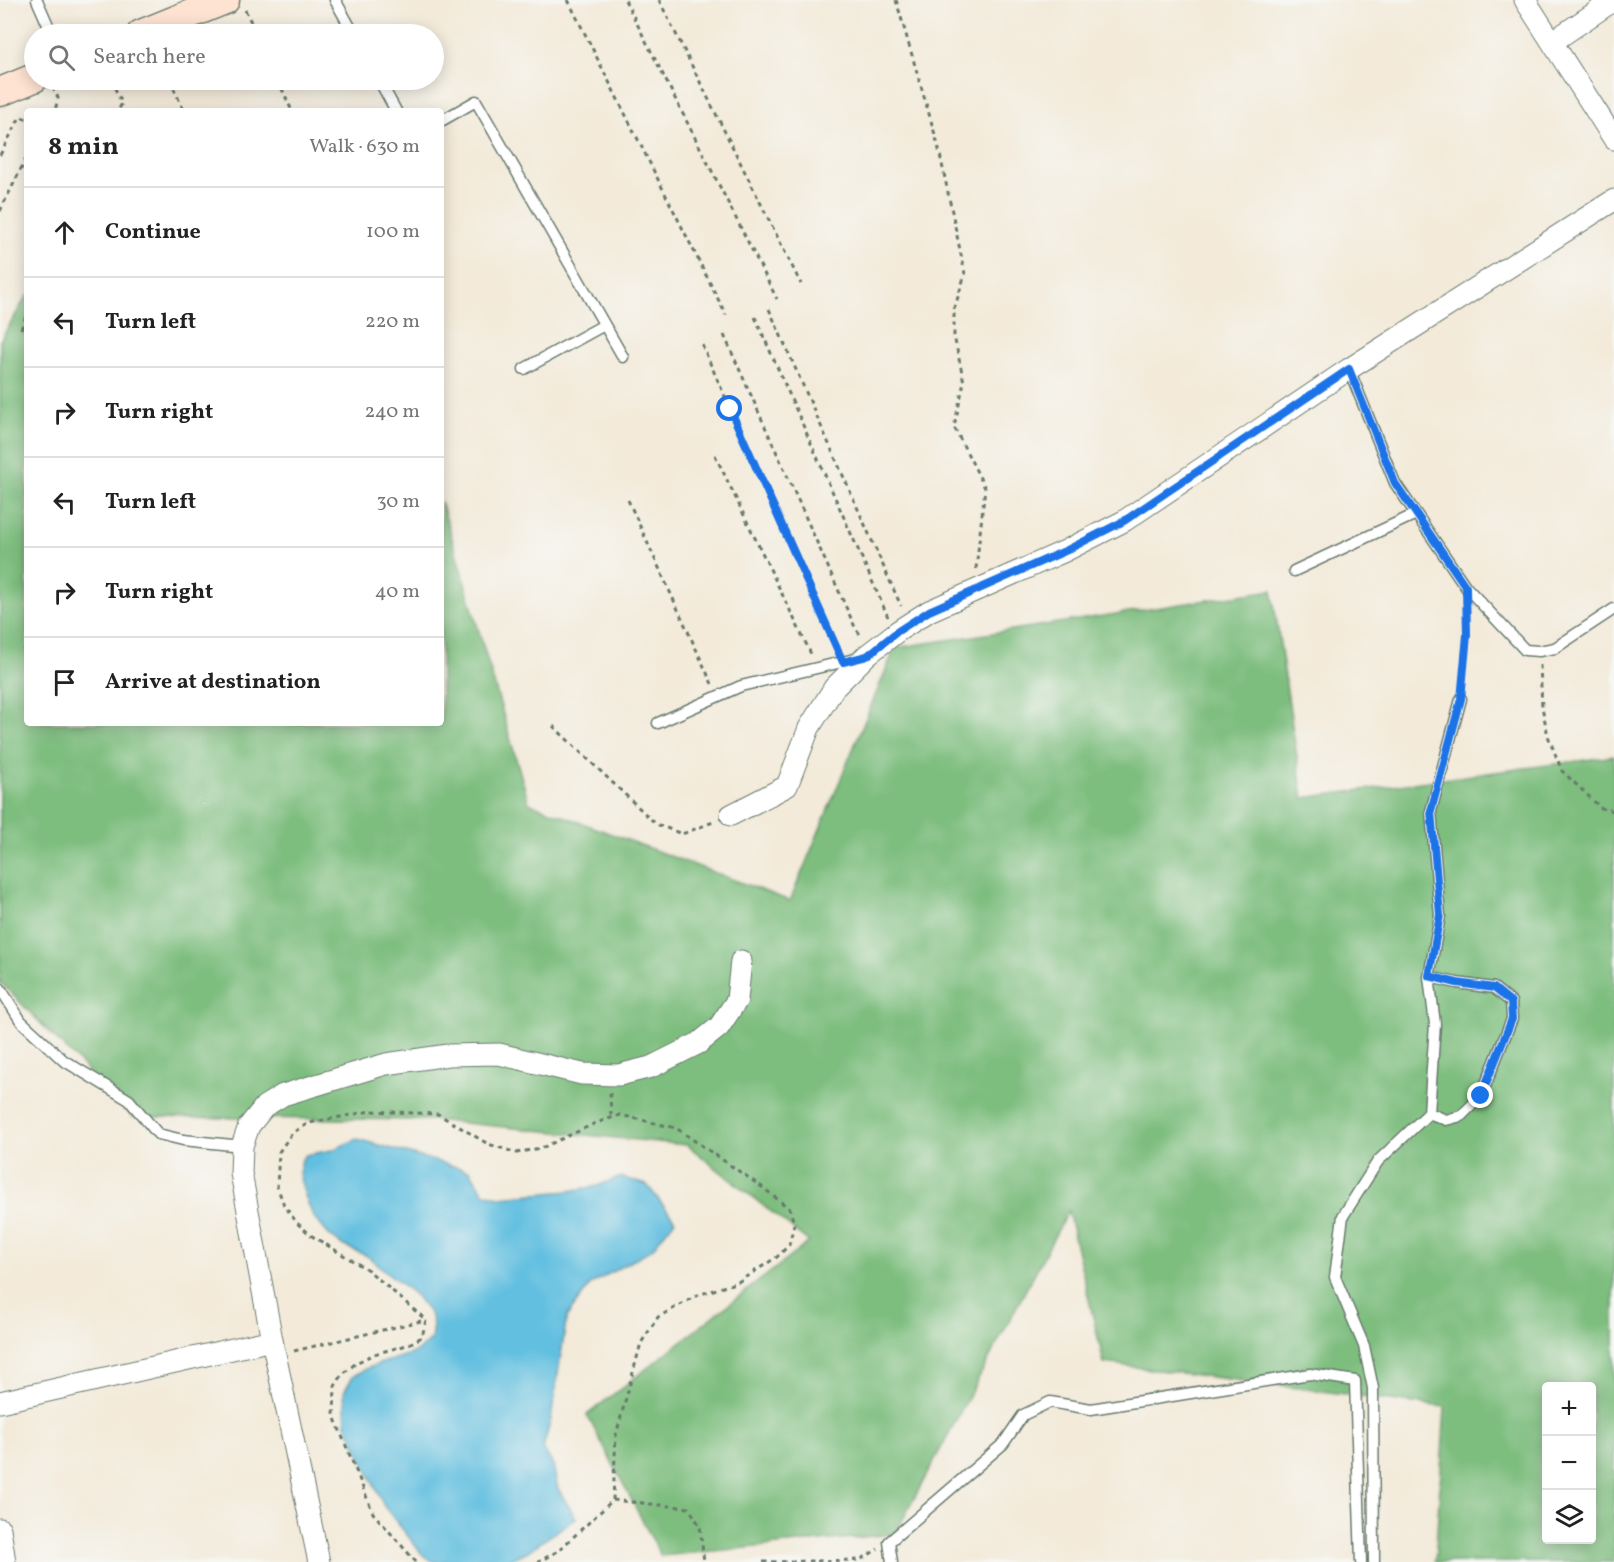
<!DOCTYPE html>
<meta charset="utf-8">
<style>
:root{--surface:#fff;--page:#f2f2f2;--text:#222;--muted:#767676;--line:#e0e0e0}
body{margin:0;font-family:Vollkorn,serif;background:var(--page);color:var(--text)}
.controls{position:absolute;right:18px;bottom:18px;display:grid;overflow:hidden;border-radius:6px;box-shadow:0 3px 15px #0003}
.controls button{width:54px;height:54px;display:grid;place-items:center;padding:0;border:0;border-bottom:2px solid var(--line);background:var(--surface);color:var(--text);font:30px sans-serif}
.stop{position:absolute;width:18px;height:18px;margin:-14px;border:4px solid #1a73e8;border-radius:50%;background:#fff}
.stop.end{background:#1a73e8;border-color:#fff;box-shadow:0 2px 6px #0008}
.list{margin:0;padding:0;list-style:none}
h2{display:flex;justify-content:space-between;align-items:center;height:78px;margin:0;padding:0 24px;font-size:26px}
h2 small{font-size:20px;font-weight:400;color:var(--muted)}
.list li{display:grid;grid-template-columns:39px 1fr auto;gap:18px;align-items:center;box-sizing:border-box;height:90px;padding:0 24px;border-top:2px solid var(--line)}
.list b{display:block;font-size:22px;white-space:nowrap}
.list em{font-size:20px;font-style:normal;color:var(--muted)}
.icon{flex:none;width:33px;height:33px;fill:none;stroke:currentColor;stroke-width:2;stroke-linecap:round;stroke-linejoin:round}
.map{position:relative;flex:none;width:1614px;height:1562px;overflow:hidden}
.search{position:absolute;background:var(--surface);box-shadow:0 3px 15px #0003;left:24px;top:24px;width:420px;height:66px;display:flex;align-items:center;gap:15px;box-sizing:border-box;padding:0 21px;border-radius:33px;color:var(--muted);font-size:22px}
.panel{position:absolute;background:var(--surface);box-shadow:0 3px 15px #0003;left:24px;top:108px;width:420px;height:618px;border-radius:6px}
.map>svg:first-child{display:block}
</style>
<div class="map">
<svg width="1614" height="1562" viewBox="0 0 1614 1562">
<rect width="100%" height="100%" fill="#f6f6f2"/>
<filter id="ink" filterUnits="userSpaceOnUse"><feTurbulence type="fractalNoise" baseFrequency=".0167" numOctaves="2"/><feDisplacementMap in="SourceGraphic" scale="12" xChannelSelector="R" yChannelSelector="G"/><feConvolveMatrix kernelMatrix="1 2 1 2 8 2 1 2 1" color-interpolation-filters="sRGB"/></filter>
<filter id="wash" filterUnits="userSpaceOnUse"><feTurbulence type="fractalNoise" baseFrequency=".008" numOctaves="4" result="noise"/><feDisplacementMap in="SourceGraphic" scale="24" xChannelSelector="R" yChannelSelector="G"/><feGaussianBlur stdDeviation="1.35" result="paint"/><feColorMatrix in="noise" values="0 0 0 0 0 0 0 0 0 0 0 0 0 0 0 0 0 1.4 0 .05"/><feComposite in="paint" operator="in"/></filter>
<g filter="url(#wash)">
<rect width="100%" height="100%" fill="#f3ead9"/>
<path fill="#7dbd7e" stroke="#4e7d59" stroke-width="1.5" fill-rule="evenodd" d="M27 296V723H441V501L529 803 790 901 895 648 1272 590 1303 798 1614 756V1562H1435L1445 1407 1104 1363 1068 1211 895 1534 661 1556 587 1415 809 1242 687 1145 433 1120 133 1117 0 982V341ZM1546 1386H1592V1540H1546Z"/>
<path fill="#62bfe0" stroke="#407e8a" stroke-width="1.5" d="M357 1139 470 1171 484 1193 499 1197 569 1191 597 1186 621 1177 647 1185 675 1220 652 1249 591 1284 567 1316 551 1419 543 1448 553 1465 558 1489 576 1518 528 1551 506 1562H434L422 1554 384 1506 346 1424 344 1392 353 1376 370 1367 416 1352 431 1340 433 1324 430 1314 416 1296 367 1256 342 1245 328 1234 313 1216 305 1196 299 1174 302 1159 306 1155 332 1150Z"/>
</g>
<g filter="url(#ink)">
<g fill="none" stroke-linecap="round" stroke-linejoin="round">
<defs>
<path id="lane" d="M37 0 52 34
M335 0 354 34
M379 80 396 111
M441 121 476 101 623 357
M524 369 604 325
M1349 369 1395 483 1466 587 1525 650 1539 651 1555 648 1614 609
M1294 571 1416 514
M658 723 741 686 859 658
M0 988 21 1021 63 1060 129 1100 158 1134 183 1140 242 1146
M1429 1113 1446 1120 1461 1116 1481 1096 1512 1019 1511 1002 1494 988 1457 983 1429 977
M892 1562 889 1542 1003 1444 1023 1415 1050 1402 1091 1409 1310 1374 1355 1381 1361 1562
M1374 1562 1373 1388 1364 1346 1335 1277 1343 1216 1378 1161 1429 1113 1435 1024 1429 977 1440 916 1431 811 1461 699"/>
<path id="street" d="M1525 0 1614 139
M1552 42 1614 0
M731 815 787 786 809 728 834 688 867 655 898 631 929 611 1065 551 1124 521 1349 369 1614 200
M0 1402 272 1340
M0 1529 5 1562
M319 1562 272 1340 241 1173 242 1146 249 1126 265 1106 283 1095 386 1064 448 1055 499 1054 582 1074 619 1075 651 1067 699 1043 719 1027 737 1000 741 961"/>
<path id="secondary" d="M141 34 225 0
M0 92 34 78"/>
</defs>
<use href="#lane" stroke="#697a6e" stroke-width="13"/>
<use href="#street" stroke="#697a6e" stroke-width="23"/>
<use href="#secondary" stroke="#697a6e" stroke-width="31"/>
<path stroke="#697a6e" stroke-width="3" stroke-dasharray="4.5 4.5" stroke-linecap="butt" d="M568 0 726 315
M625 0 777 299
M659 0 801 284
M896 0 938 145 965 274 954 310V336L964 382 954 427 985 488 976 569
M245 10 257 34
M111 80 122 103 118 111
M170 80 184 111
M278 80 292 111
M53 87 58 98 55 111
M0 155 20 117 27 119
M0 211 27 157
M769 309 901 606
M755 317 888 617
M21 329 27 314
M724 335 854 625 861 636
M702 345 838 650
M715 455 812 656
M628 500 712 684
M1540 665 1542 707 1548 736 1562 771 1601 808 1614 811
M1462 685 1467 635V608
M553 726 656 824 682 834 713 822
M610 1093 611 1118
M294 1351 425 1320
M613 1500 689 1508 700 1526 704 1562
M416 1562 373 1513 334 1416 335 1386 342 1375 356 1363 374 1354 407 1345 422 1337 426 1320 368 1270 312 1236 297 1223 284 1205 277 1186 279 1152 292 1133 309 1123 371 1111 438 1114 488 1144 517 1153 544 1147 596 1123 620 1115 676 1128 762 1187 790 1209 794 1224 789 1245 777 1257 738 1282 698 1295 658 1317 641 1343 616 1435 613 1500 558 1551 538 1562
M763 1562 860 1560 878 1549"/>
<use href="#lane" stroke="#fff" stroke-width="10"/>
<use href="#street" stroke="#fff" stroke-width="21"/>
<use href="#secondary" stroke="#fee3d2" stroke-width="28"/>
</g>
</g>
<g fill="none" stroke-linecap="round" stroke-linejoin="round" filter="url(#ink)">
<path stroke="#1a73e8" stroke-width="8" d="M730 409 843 662 867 656 898 631 929 611 1065 551 1124 521 1349 369 1395 483 1466 587 1467 635 1461 699 1431 811 1440 915 1429 976 1457 983 1494 988 1511 1002 1512 1019 1481 1096"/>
</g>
</svg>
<div class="controls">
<button>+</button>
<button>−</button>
<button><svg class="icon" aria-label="layers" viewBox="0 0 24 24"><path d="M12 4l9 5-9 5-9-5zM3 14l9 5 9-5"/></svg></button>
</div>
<div class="stop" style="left:730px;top:409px"></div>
<div class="stop end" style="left:1481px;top:1096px"></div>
<div class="search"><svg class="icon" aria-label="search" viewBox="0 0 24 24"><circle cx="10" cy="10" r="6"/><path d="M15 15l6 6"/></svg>Search here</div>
<section class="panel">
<h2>8 min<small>Walk · 630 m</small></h2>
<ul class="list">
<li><svg class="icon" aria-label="ahead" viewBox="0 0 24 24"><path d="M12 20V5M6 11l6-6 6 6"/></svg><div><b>Continue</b></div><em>100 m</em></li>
<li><svg class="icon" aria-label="left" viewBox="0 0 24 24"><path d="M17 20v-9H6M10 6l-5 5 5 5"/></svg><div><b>Turn left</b></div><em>220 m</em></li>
<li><svg class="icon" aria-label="right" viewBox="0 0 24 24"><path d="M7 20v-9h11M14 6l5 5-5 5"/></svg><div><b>Turn right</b></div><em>240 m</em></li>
<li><svg class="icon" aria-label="left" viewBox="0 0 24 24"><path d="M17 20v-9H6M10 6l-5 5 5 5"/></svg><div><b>Turn left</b></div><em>30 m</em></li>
<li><svg class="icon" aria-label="right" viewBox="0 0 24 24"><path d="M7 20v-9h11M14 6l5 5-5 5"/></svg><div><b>Turn right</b></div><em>40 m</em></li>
<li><svg class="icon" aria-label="arrive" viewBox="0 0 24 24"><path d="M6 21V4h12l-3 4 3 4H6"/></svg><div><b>Arrive at destination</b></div></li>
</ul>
</section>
</div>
